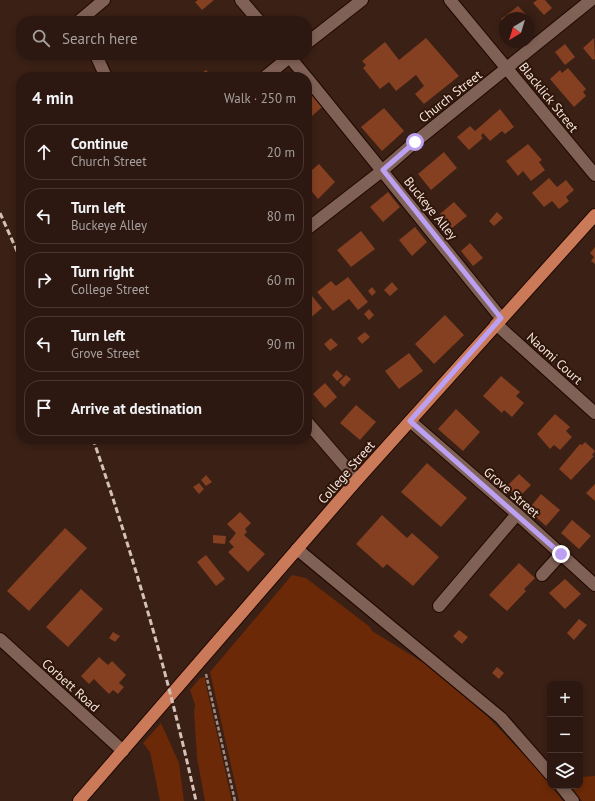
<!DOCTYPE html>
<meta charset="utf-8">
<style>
:root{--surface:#2c1810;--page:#342119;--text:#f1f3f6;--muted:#a6a09f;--line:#483730}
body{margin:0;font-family:"PT Sans",sans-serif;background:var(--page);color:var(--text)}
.controls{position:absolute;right:12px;bottom:12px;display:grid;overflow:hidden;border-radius:8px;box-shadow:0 2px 6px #0003}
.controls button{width:36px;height:36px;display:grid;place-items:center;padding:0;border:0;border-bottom:1px solid var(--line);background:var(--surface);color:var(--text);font:20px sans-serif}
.compass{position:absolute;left:499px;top:12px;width:36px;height:36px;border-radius:50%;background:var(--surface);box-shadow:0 2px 6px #0003;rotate:218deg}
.stop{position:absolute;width:12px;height:12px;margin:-9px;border:3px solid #bca0f2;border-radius:50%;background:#fff}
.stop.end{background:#bca0f2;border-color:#fff;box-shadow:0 1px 4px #0008}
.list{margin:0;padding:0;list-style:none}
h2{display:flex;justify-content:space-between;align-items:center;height:52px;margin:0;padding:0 16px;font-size:17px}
h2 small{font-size:13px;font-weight:400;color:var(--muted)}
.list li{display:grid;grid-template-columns:26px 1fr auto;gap:12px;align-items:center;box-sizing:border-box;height:56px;margin:0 8px 8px;padding:0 8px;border:1px solid var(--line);border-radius:16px}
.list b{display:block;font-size:15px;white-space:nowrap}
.list p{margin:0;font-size:13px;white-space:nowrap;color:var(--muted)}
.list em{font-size:13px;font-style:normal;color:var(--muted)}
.icon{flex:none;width:22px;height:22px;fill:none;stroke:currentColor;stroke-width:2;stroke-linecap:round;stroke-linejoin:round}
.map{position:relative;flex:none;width:595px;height:801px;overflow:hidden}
.search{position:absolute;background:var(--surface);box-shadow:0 2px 6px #0003;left:16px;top:16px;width:296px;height:44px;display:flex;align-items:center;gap:10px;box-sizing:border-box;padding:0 14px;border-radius:16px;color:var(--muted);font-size:15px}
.panel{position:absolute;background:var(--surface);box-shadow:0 2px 6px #0003;left:16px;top:72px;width:296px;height:372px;border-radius:16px}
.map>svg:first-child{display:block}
</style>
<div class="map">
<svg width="595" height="801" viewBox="0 0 595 801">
<rect width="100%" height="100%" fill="#3a2015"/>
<path fill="#6b2907" d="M292 575 306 578 370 627 372 631 429 666 487 716 533 764 563 801H239L210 672Z
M205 677 206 685 232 801H205L197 758 194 711 195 705 190 690 200 678Z
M161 723 179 763 184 801H160L150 752 143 743Z
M595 776V801H582L571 786H580V777Z"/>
<path fill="#853f21" d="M198 0H214L202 10 195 2Z
M537 0H545L552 8 544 15 533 3Z
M518 6 533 22 529 25V18H505V25L501 19Z
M426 38 459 76 424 104 415 94 424 86 416 75 396 91 389 82 380 89 363 68 366 65 362 61 385 42 399 60Z
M594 38 595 59 593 60 583 48Z
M565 44 575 57 565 65 555 52Z
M568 68 586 89 583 92 586 96 574 107 550 79 560 70 562 73Z
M206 70 212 77H197Z
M308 91 322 107 312 116 307 110Z
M384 108 404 131 382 151 361 127Z
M500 109 514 127 505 134 502 131 490 141 483 133 481 136 483 138 469 150 457 137 470 126 475 131Z
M528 144 542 160 539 162 545 170 531 181 523 171 518 176 506 161Z
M444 152 457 168 431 190 418 174Z
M319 164 335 182 318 199 307 186V174Z
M549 178 557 187 566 180 574 190 566 197 569 201 559 209 552 201 544 207 532 193Z
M388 192 400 207 383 222 370 207Z
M454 202 467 216 452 228 440 214Z
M497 212 503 218 494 226 489 221Z
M415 227 427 242 412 256 399 240Z
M361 231 375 249 351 267 337 250Z
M470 243 483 258 473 266 461 251Z
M595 247V264L591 261 594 257 590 253Z
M348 277 368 302 358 310 349 299 333 311 317 292 331 281 336 286Z
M392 282 398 289 390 296 384 290Z
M372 287 376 292 372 296 368 291Z
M307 295 310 298 312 296 322 308 307 321Z
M369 309 374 315 369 320 364 314Z
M445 315 464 335 434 364 415 344Z
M365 332 370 337 362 344 357 338Z
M331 338 338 345 330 351 324 344Z
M409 353 423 371 399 389 385 371Z
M337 370 343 376 337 381 332 375Z
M346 375 351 379 344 387 339 382Z
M501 376 520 392 516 396 524 403 512 417 504 410 502 413 483 396Z
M325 383 337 397 325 408 313 394Z
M356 405 376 422 360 440 340 423Z
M456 409 480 432 463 451 438 429Z
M555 414 570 427 566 431 572 437 560 450 554 445 550 449 537 434Z
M276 439H285L280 443Z
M585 442 595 451 592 455 594 456 571 480 559 469 580 444 582 445Z
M427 463 467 498 441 527 401 492Z
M519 474 531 485 518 498 506 487Z
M206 475 212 482 206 486 201 480Z
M199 483 204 489 199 494 193 487Z
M595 484V501L586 493Z
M541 494 560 510 546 526 528 510Z
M240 512 251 523 245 529 247 532 244 535 265 554 248 572 228 552 234 547 229 542 236 533 227 524Z
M382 515 407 538 412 533 439 557 413 586 387 564 383 568 356 544Z
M572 520 591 536 579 549 561 533Z
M65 528 87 548 29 611 7 591Z
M213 535 226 536 225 544 213 543Z
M206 555 225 579 216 586 197 562Z
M519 563 535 578 524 589 526 591 507 611 489 595Z
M565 579 581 594 565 609 549 593Z
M81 589 103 609 68 647 46 627Z
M579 619 587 625 574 640 567 633Z
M459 630 468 637 462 644 453 636Z
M113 632 120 636 115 642 109 638Z
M99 657 108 665 112 661 126 675 119 683 124 687 118 694 113 690 109 694 94 679 89 684 81 676Z
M497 667 504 673 499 679 492 673Z"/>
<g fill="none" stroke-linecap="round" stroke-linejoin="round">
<defs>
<path id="minor" d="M241 0 259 21
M450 0 595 175
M79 21 104 0
M307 43 362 0
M96 55 106 77
M288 55 306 77
M265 77 292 55
M307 78 501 318
M307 229 383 170 415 142 591 0
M496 324 595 413
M410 421 517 514 595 585
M307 422 357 480
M297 549 501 718 550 774
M542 575 561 554
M439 606 517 514
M0 639 123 751
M561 786 573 801"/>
<path id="major" d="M79 801 357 480 595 215"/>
</defs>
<use href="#minor" stroke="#200801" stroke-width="14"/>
<use href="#major" stroke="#200801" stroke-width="14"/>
<path stroke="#a08b81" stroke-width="2.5" stroke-dasharray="4 2" stroke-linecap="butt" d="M206 674 235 801"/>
<use href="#minor" stroke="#806155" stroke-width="12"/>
<use href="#major" stroke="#ca7a58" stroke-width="12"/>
<path stroke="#d4c1b8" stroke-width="3" stroke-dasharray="6 3" stroke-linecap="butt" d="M0 213 21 260
M93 439C134 558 169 678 196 801"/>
</g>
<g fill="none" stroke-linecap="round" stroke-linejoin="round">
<path stroke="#bca0f2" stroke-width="5" d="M415 142 383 170 501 318 410 421 561 554"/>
</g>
<g text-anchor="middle" stroke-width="4" stroke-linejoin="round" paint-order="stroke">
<g font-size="13" fill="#f5e3db" stroke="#2f160b">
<text transform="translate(450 96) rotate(-38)" y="5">Church Street</text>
<text transform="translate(549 97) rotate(51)" y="5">Blacklick Street</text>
<text transform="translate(431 208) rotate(51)" y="5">Buckeye Alley</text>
<text transform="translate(555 358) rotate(42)" y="5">Naomi Court</text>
<text transform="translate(346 472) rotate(-49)" y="5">College Street</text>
<text transform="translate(512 492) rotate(41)" y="5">Grove Street</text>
<text transform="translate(71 685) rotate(42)" y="5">Corbett Road</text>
</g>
</g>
</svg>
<div class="controls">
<button>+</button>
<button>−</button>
<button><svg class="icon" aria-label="layers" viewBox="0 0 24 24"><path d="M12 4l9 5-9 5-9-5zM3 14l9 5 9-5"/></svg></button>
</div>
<svg class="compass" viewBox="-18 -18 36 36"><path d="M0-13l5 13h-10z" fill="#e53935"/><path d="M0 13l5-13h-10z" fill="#a6a09f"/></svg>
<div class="stop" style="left:415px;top:142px"></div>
<div class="stop end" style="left:561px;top:554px"></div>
<div class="search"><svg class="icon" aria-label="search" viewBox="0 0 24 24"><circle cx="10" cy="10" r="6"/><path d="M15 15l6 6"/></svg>Search here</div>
<section class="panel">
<h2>4 min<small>Walk · 250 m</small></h2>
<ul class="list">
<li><svg class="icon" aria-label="ahead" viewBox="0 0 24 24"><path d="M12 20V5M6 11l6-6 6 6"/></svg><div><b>Continue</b><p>Church Street</p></div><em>20 m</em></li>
<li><svg class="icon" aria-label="left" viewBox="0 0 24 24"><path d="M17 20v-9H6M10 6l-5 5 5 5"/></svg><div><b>Turn left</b><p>Buckeye Alley</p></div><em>80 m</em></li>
<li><svg class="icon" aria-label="right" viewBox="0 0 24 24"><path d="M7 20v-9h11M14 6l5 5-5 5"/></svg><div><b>Turn right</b><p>College Street</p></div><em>60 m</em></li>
<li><svg class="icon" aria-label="left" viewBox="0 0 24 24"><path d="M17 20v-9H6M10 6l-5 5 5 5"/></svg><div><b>Turn left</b><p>Grove Street</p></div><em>90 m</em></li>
<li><svg class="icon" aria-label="arrive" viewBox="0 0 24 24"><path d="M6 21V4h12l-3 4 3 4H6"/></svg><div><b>Arrive at destination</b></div></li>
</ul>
</section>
</div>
